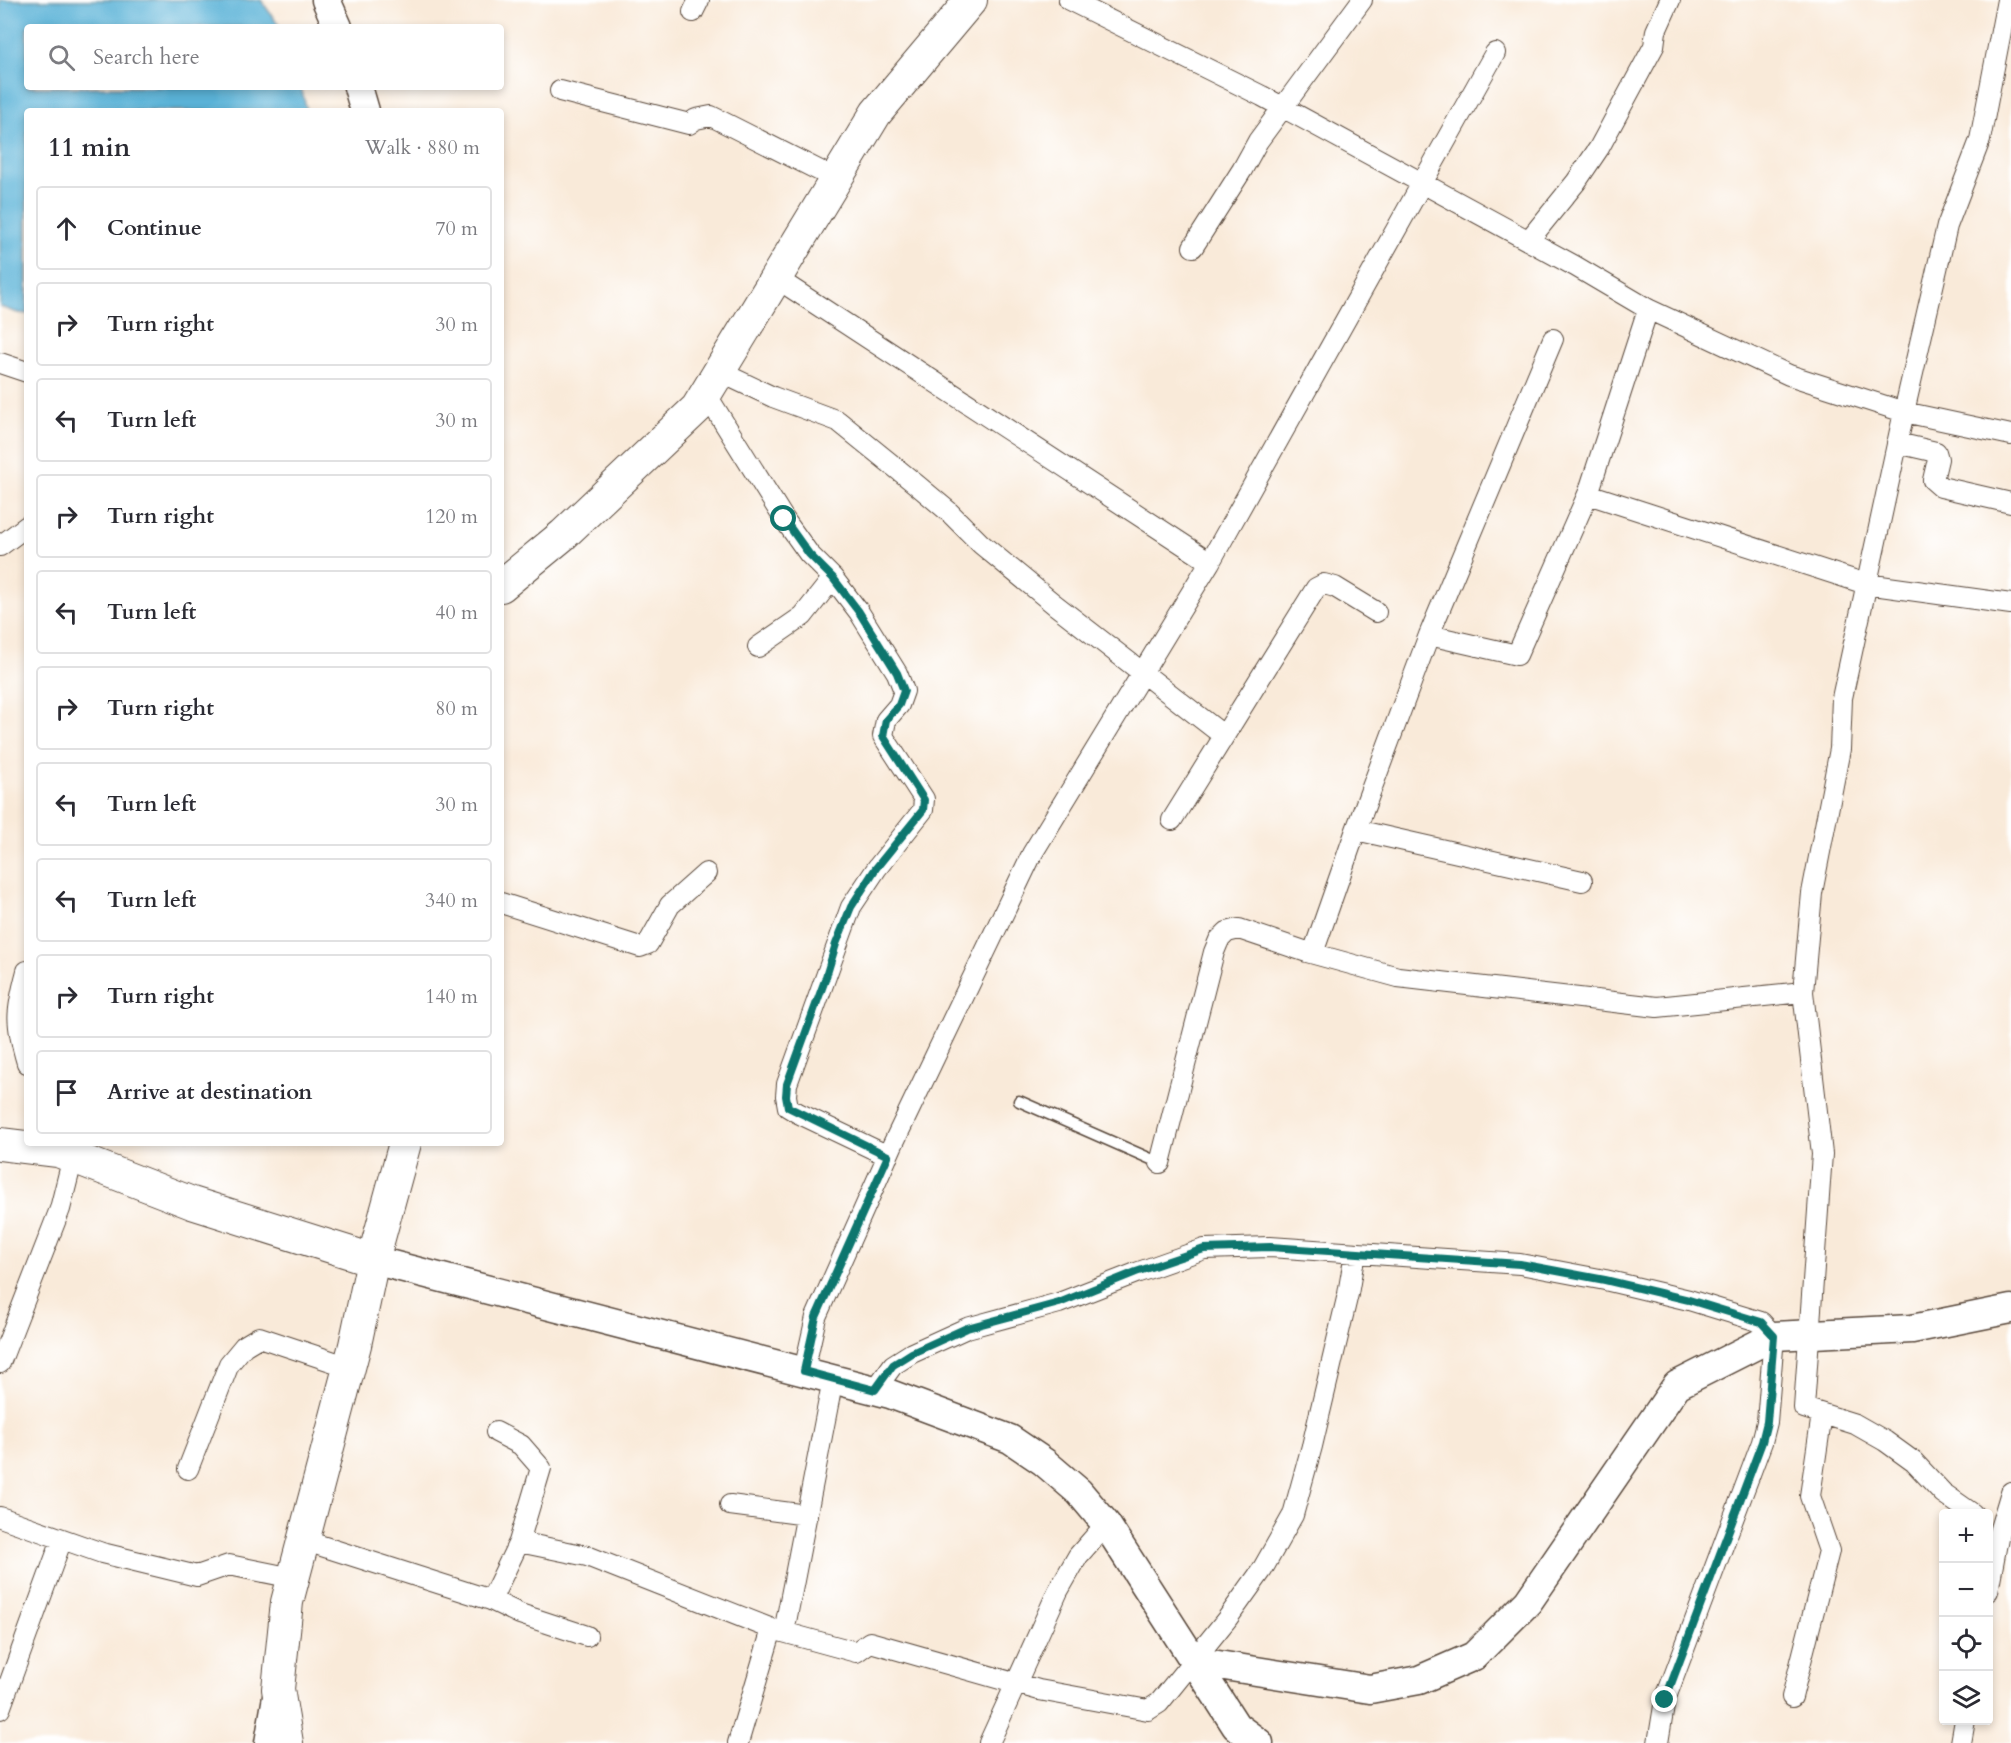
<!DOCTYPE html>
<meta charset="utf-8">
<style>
:root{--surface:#fff;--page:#f7f7f7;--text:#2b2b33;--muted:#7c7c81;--line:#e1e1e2}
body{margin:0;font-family:Cardo,serif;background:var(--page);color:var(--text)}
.controls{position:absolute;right:18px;bottom:18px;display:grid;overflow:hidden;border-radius:6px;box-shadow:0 3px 9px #0003}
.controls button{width:54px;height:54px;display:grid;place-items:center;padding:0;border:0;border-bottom:2px solid var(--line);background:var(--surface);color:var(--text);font:30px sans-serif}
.stop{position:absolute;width:18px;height:18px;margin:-14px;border:4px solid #0f766e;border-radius:50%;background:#fff}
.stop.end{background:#0f766e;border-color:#fff;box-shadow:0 2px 6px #0008}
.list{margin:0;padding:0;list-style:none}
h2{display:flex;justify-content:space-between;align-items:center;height:78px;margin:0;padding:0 24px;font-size:26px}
h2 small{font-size:20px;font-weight:400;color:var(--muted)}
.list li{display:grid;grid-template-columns:39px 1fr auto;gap:18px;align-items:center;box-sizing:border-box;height:84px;margin:0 12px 12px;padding:0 12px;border:2px solid var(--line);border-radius:6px}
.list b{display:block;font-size:22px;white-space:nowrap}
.list em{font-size:20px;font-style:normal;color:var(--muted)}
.icon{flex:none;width:33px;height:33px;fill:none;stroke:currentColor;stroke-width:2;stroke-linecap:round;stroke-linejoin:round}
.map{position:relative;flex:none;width:2011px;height:1743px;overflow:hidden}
.search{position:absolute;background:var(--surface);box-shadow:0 3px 9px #0003;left:24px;top:24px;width:480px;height:66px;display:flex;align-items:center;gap:15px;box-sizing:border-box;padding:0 21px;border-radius:6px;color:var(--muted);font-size:22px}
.panel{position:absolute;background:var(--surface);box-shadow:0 3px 9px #0003;left:24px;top:108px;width:480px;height:1038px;border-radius:6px}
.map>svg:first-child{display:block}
</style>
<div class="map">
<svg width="2011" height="1743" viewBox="0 0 2011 1743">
<rect width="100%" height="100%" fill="#fff"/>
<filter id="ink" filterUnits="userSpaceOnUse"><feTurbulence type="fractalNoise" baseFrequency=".0167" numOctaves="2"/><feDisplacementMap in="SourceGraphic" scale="12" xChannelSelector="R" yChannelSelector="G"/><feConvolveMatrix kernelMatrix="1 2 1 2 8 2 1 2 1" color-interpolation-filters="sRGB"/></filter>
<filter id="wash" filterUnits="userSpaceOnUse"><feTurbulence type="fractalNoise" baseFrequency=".008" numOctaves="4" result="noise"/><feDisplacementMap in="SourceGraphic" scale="24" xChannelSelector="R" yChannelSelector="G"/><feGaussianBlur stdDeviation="1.35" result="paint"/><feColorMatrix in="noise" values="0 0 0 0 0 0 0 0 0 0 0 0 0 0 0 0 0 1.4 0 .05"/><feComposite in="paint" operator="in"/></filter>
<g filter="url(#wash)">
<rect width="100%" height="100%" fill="#f9ead9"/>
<path fill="#5ab2d7" stroke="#4a6e7a" stroke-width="1.5" d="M0 0H261L280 27H27V87H301L307 111H27V314L18 313 0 307Z"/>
</g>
<g filter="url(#ink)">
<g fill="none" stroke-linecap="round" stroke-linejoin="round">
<defs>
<path id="lane" d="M1019 1101 1160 1163"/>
<path id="street" d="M1069 0 1262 96 1575 266 1648 309 1789 375 1904 412 2011 435
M693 12 699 0
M560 91 689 124 696 119 711 116 836 179
M1529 240 1576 182 1599 148 1654 46 1656 31 1670 0
M1193 247 1242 170 1258 141 1362 0
M776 278 1210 562
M1648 309 1588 494 1866 584 2011 604
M0 363 27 372
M720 372 773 397 838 421 917 485 948 511 981 544 1054 604 1224 736
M706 394 784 519 809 554 833 578 859 612 897 673 904 691 899 705 886 720 883 736 924 799 923 810 877 868 851 907 787 1084 786 1096 788 1107 798 1113 888 1156
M1897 443 1936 452 1938 459 1933 480 1941 487 2011 503
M0 546 27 526
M1429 635 1517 655 1588 494
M758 647 803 616 833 578
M1172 820 1316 588 1324 584 1335 587 1376 612
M1356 830 1582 881
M501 903 640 947 648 944 670 905 706 873
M1313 953 1356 830 1429 635 1553 339
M27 971C16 1012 15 1022 27 1063
M1160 1163 1214 952 1219 940 1227 932 1239 929 1307 952 1398 977 1657 1007 1803 992
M0 1363 60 1209 73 1157
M804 1371 816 1317 893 1144 1032 854 1210 562 1495 53
M875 1390 893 1365 912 1353 967 1328 1059 1303 1136 1273 1204 1249 1270 1247 1520 1264 1605 1280 1689 1300 1761 1322 1774 1336 1767 1422 1762 1442 1665 1700 1658 1743
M188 1469 229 1364 244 1346 259 1337 349 1367
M730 1505 807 1515
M1973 1514 1943 1493 1914 1462 1885 1441 1855 1424 1804 1408 1822 1154 1803 992 1812 893 1840 749 1842 698 1904 412 1947 226 1980 140 2007 0
M0 1517 102 1553 197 1576 229 1565 293 1578
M303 1540 491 1600 520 1614 587 1636
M519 1542 587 1556 772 1629 856 1652 870 1642 1039 1690 1148 1710 1159 1703 1227 1619 1262 1570 1293 1515 1312 1446 1348 1294 1355 1253
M1988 1591 1999 1532 2011 1492
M491 1600 519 1542 541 1468 521 1445 496 1432
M784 1632 833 1379
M1792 1697 1829 1551 1810 1496 1822 1414
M0 1709 62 1539
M738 1743 772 1629
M989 1743 1058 1591 1078 1556 1106 1524
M1961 1743 1965 1720"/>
<path id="secondary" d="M326 0 338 27
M358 87 365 111
M373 1260 890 1394 1010 1439 1044 1462 1079 1492 1106 1524 1236 1726 1259 1743
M1193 1661 1370 1689 1419 1680 1474 1656 1528 1602 1677 1385 1774 1336 1912 1329 2011 1309
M269 1743 277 1697"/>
<path id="primary" d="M501 586 563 535 697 408 876 113 971 0
M0 1144 58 1151 192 1203 373 1260
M287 1743 278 1689 287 1602 355 1345 373 1260 405 1143"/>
</defs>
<use href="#lane" stroke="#58473a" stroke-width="13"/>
<use href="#street" stroke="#58473a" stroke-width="22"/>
<use href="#secondary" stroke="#58473a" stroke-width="31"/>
<use href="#primary" stroke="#58473a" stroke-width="34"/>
<use href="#lane" stroke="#fff" stroke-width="10"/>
<use href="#street" stroke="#fff" stroke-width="20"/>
<use href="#secondary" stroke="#fff" stroke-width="28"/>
<use href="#primary" stroke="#fff" stroke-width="32"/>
</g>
</g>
<g fill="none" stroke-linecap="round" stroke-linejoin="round" filter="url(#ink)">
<path stroke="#0f766e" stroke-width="8" d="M784 519 809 554 833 578 859 612 897 673 904 691 899 705 886 720 883 736 924 800 923 810 876 868 851 907 836 944 825 980 787 1084 786 1096 788 1107 888 1156 816 1317 804 1371 875 1390 893 1365 912 1353 967 1328 1059 1303 1136 1272 1204 1249 1270 1247 1520 1264 1605 1280 1689 1300 1761 1322 1774 1336 1767 1422 1762 1442 1665 1700"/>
</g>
</svg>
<div class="controls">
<button>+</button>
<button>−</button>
<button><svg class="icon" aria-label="locate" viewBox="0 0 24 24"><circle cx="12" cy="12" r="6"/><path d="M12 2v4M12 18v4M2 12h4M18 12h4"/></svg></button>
<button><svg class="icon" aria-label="layers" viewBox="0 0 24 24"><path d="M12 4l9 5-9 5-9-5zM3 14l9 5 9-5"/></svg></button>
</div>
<div class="stop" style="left:784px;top:519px"></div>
<div class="stop end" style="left:1665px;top:1700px"></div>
<div class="search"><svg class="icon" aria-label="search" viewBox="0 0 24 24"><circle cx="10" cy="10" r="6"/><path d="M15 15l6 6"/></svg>Search here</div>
<section class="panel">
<h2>11 min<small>Walk · 880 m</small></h2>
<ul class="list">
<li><svg class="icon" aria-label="ahead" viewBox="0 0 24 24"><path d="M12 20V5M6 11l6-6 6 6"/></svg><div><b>Continue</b></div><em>70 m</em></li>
<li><svg class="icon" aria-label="right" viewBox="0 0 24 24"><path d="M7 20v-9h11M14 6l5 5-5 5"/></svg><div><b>Turn right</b></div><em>30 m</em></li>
<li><svg class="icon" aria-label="left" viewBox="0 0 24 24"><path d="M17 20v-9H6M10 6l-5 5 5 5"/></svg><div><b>Turn left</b></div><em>30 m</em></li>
<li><svg class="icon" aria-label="right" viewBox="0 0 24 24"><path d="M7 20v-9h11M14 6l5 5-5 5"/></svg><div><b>Turn right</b></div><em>120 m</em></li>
<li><svg class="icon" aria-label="left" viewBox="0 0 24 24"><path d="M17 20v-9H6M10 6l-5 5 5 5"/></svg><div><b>Turn left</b></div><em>40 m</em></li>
<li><svg class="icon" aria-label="right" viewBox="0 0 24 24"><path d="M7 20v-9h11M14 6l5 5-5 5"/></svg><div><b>Turn right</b></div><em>80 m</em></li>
<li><svg class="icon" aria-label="left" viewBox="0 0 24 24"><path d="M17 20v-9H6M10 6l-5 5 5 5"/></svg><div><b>Turn left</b></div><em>30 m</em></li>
<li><svg class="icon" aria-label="left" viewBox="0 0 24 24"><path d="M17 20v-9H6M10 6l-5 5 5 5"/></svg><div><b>Turn left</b></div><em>340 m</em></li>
<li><svg class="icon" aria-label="right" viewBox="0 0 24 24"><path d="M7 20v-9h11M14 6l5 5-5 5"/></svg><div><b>Turn right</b></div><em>140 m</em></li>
<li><svg class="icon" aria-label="arrive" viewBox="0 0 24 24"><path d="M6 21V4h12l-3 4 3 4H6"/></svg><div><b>Arrive at destination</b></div></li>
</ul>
</section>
</div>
